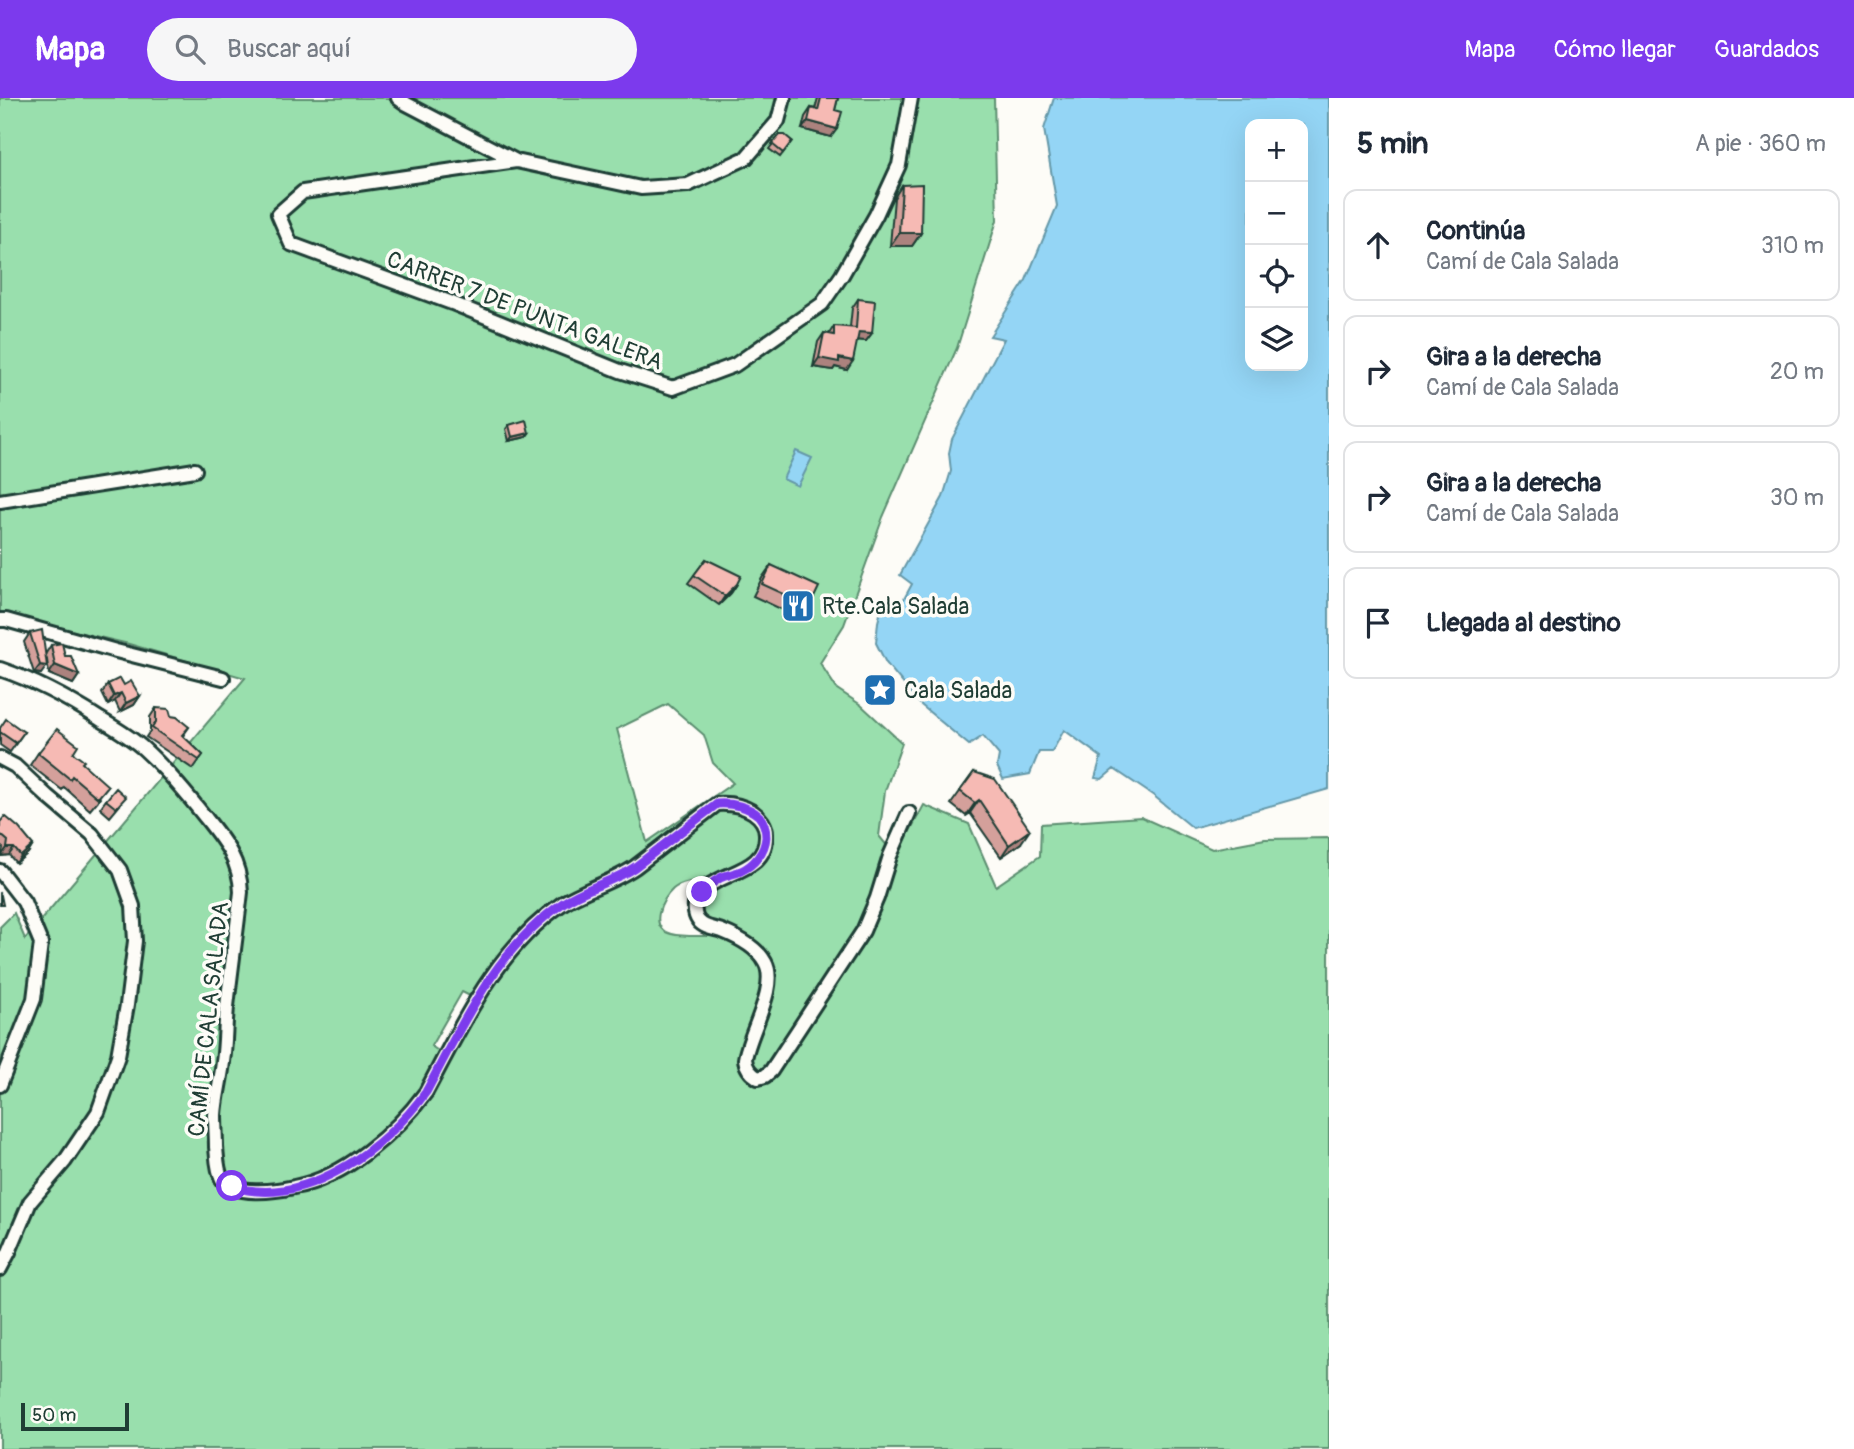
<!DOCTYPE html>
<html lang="es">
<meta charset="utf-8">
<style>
:root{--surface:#fff;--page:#f6f6f7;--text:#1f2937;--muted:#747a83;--line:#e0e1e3;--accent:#7c3aed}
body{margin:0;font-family:Pangolin,sans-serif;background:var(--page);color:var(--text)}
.controls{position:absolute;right:21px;top:21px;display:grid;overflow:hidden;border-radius:14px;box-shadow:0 7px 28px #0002}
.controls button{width:63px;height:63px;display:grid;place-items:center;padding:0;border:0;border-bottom:2px solid var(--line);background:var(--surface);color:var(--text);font:35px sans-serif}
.scale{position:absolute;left:21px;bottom:18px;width:108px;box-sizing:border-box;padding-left:7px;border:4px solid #1f3d34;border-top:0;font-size:19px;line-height:24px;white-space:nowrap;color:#1f3d34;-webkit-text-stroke:5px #fdfcf7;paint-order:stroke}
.stop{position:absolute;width:21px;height:21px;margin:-16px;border:5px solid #7c3aed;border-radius:50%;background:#fff}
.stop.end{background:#7c3aed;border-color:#fff;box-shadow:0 2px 7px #0008}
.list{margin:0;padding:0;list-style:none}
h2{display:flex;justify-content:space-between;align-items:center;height:91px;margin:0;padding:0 28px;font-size:30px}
h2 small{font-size:23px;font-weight:400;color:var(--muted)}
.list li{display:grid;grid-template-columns:46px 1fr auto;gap:21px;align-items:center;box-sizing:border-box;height:112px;margin:0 14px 14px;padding:0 14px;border:2px solid var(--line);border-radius:14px}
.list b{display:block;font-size:26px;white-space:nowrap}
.list p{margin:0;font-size:23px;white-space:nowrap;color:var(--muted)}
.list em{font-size:23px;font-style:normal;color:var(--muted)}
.icon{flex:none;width:38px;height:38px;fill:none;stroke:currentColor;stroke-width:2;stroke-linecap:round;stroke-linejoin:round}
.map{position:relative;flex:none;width:1329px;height:1351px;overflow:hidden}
header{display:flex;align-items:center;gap:42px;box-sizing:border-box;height:98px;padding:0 35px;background:var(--accent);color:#fff}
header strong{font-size:33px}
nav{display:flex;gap:38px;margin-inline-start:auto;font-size:24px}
.search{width:490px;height:63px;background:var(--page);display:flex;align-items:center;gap:18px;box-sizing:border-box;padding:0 24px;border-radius:38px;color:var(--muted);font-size:26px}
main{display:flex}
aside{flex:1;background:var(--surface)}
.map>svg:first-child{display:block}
</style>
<header>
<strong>Mapa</strong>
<div class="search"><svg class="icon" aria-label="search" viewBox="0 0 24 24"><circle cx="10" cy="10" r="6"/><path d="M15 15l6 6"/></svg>Buscar aquí</div>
<nav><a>Mapa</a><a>Cómo llegar</a><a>Guardados</a></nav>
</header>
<main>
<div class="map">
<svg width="1329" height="1351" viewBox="0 0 1329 1351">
<rect width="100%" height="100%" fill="#fdfcf7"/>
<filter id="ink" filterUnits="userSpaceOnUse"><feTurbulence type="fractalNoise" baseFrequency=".0143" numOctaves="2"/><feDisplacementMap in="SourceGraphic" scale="14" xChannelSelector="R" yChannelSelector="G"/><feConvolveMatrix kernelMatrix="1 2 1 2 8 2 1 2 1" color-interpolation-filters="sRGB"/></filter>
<g filter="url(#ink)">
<path fill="#99dfad" stroke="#5c8e70" stroke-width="2" fill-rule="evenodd" d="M0 0H994L997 122 957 250 883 419 844 527 820 565 837 591 861 607 902 645 885 693 879 738 889 750 903 746 924 707 969 726 996 788 1040 758 1041 726 1141 719 1212 751 1265 741 1329 740V1351H0V829L14 815 25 841 245 580 129 546 0 516ZM668 606 704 637 713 665 733 685 647 744 617 631ZM705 782 693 795 689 812 696 827 711 838C698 838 683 839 671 836 648 830 661 802 673 791 681 784 695 783 705 782ZM462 894 472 899 440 954 431 948Z"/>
<path fill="#94d5f5" stroke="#6598a8" stroke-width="2" fill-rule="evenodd" d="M1054 0H1329V691L1193 730 1154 698 1114 671 1102 681 1095 680 1101 659 1064 632 1052 654H1039L1030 676 1003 681 997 668 999 657 983 638 969 647 921 607 886 565 876 545 878 524 884 501H904L912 486 900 477 943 399 951 373 949 355 952 341 1004 241 990 238 1026 182 1057 108 1044 31ZM1303 26V268H1250V26Z
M796 353 812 360 798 388 783 381Z"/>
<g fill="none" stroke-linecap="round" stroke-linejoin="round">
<defs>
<path id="minor" d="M398 0 405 5 516 63 641 90 688 87 746 60 778 23 784 0
M516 63 303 94 278 116 291 146 452 205 620 273 673 290 735 267 822 206 842 177 876 117 899 67 911 0
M0 403 195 372
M0 522H6L116 553 223 580
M0 571C35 583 69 601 100 621 115 630 131 639 144 651 167 672 186 695 205 719 224 743 240 762 241 794 237 830 232 865 228 900 225 922 226 943 223 964 221 982 216 1000 215 1017 215 1028 216 1039 216 1049 217 1059 217 1072 222 1081 234 1099 276 1093 294 1089 344 1080 396 1035 426 994 463 925 496 851 563 805 586 791 613 784 635 769L717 706C730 705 741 707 753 714 760 719 766 727 766 736 768 782 704 770 695 807 694 814 696 822 702 826 707 830 716 831 722 833 737 839 757 849 765 864 779 888 749 935 745 961 746 970 750 975 758 980L765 978 771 973 863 833 877 800 890 758 909 715
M0 660 15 668 47 698 92 736 120 772 133 808 135 843 127 907 118 958 98 1014 65 1063 30 1104 9 1154 0 1171
M0 773 24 804 41 845 34 901 0 987"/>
</defs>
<use href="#minor" stroke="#1f3d34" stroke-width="18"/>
<use href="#minor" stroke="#fdfcf7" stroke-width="12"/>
</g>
<path fill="#d4a09b" stroke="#1f3d34" stroke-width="2" d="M818 0H838L835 12 831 39 802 31 805 19 811 10 815 11Z
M780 37 792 43 780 59 769 51Z
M902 87 921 135 912 148H890L894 100Z
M858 201 872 235 866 243 857 242 847 272 835 269 833 272 813 269 818 244 824 235 829 236 834 228 850 229 852 210Z
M509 327 529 335 526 339 509 343 506 331Z
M706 461 737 486 731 495 719 507 688 485Z
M771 467 810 508 802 521 753 498 762 480Z
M30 535 46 555 51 547 65 558 79 577 73 586 49 576 47 562 41 576 34 575 24 544Z
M108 586 124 587 140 598 134 607 120 614 115 603 108 607 102 595Z
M156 610 189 629 183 638 203 657 193 671 146 639 150 633V619Z
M0 630 24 634 10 654 0 647Z
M38 655H73L82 665 100 700 90 712 64 689 62 692 30 667Z
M974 674 1021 745 1001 759 970 715 966 718 951 706Z
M106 702 120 707 110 719 100 710Z
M0 724 33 747 28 755 16 765 9 757 1 758 3 750 0 748Z"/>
<path fill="#ac827e" stroke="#1f3d34" stroke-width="2" d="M808 23 837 31 831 39 802 31Z
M899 135H921L912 148H890Z
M859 234 872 235 866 243 853 242Z
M819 260H839L853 263 847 272 835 269 833 272 813 269Z
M529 335 526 339 509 343 512 339Z
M737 486 731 495 719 507 725 498Z
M40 567 47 568 41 576 34 575Z
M55 567 79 577 73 586 49 576Z
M121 595 115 603 108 607 114 598Z
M140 598 134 607 120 614 126 605Z
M979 702 970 715 966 718 975 705Z
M1030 732 1021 745 1001 759 1009 747Z
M33 747 28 755 16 765 21 758Z
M7 750H14L9 757 1 758Z"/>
<path fill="#f6bab4" stroke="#1f3d34" stroke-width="2" d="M821 0H838L835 12 842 14 837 31 808 23 811 10 818 12Z
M780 37H785L792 43 783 55 772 46Z
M922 86 921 135H899L902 87Z
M858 201 875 203 872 235 859 234 853 263 839 260V264L819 260 824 235 834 237V228L856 230Z
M526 322 529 335 512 339 509 327Z
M706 461 741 478 737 486 725 498 694 477Z
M771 467 819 489 810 508 762 486Z
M42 532 47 568 40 567 30 535Z
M62 545 65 558H71L79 577 55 567 51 547Z
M120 580 124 587 131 583 140 598 126 605 121 595 114 598 108 586Z
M156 610 169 611 171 618 177 619 189 629 182 637 203 657 199 662 152 630 156 624Z
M6 621 24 634 16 645 0 634V630Z
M57 631 78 647 73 655 84 663 82 665 108 688 98 700 72 678 70 681 38 655Z
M974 674 995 681 1030 732 1009 747 979 702 975 705 960 693Z
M116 690 126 699 116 710 106 702Z
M5 718 19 730 33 747 21 758 14 750H7L8 743 0 736V724Z
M0 796 1 797 3 807H0Z"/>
</g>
<g fill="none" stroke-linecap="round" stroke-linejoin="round" filter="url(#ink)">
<path stroke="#7c3aed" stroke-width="9" d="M232 1088C304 1112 386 1050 426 994 463 925 496 851 563 805 585 790 613 784 635 769L717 706C731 705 748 708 759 718 764 724 766 731 766 739 765 754 754 767 741 773 734 776 726 777 720 780 713 784 707 789 702 794"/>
</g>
<defs>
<symbol id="restaurant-square" viewBox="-11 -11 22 22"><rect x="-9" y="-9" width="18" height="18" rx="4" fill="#1f6fb2" stroke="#fdfcf7"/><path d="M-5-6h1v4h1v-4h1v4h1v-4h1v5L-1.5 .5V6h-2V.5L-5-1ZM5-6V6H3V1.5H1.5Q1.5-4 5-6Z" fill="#fff"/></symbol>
<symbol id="sight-square" viewBox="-11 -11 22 22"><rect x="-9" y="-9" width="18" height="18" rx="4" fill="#1f6fb2" stroke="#fdfcf7"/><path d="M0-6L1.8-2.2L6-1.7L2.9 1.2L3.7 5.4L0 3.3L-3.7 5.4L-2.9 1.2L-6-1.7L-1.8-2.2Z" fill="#fff"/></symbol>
</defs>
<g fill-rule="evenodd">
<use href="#restaurant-square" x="779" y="489" width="38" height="38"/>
<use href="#sight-square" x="861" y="573" width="38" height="38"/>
</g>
<g text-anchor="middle" stroke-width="7" stroke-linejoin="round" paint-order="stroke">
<g font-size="23" fill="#1f3d34" stroke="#fdfcf7">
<text transform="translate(525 212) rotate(21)" y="8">CARRER 7 DE PUNTA GALERA</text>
<text transform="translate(208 921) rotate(-84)" y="8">CAMÍ DE CALA SALADA</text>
</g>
<g font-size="23" fill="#1f3d34" stroke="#fdfcf7" text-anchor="start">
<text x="822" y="516">Rte.Cala Salada</text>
<text x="904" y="600">Cala Salada</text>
</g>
</g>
</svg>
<div class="controls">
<button>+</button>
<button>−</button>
<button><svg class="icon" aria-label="locate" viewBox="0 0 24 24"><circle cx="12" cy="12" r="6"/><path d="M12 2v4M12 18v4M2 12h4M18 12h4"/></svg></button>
<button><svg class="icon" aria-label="layers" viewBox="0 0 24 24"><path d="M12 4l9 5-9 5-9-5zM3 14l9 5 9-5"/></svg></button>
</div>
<div class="scale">50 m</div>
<div class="stop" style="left:232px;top:1088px"></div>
<div class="stop end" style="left:702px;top:794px"></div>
</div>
<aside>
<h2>5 min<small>A pie · 360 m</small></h2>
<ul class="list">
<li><svg class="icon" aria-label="ahead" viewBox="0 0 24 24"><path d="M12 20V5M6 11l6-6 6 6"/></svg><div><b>Continúa</b><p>Camí de Cala Salada</p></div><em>310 m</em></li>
<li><svg class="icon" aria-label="right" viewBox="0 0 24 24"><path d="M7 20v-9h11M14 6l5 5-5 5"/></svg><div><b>Gira a la derecha</b><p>Camí de Cala Salada</p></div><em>20 m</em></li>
<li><svg class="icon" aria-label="right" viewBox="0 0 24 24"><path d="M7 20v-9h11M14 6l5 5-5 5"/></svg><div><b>Gira a la derecha</b><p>Camí de Cala Salada</p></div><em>30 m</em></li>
<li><svg class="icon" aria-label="arrive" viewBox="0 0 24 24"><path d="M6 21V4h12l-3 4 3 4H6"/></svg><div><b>Llegada al destino</b></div></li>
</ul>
</aside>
</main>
